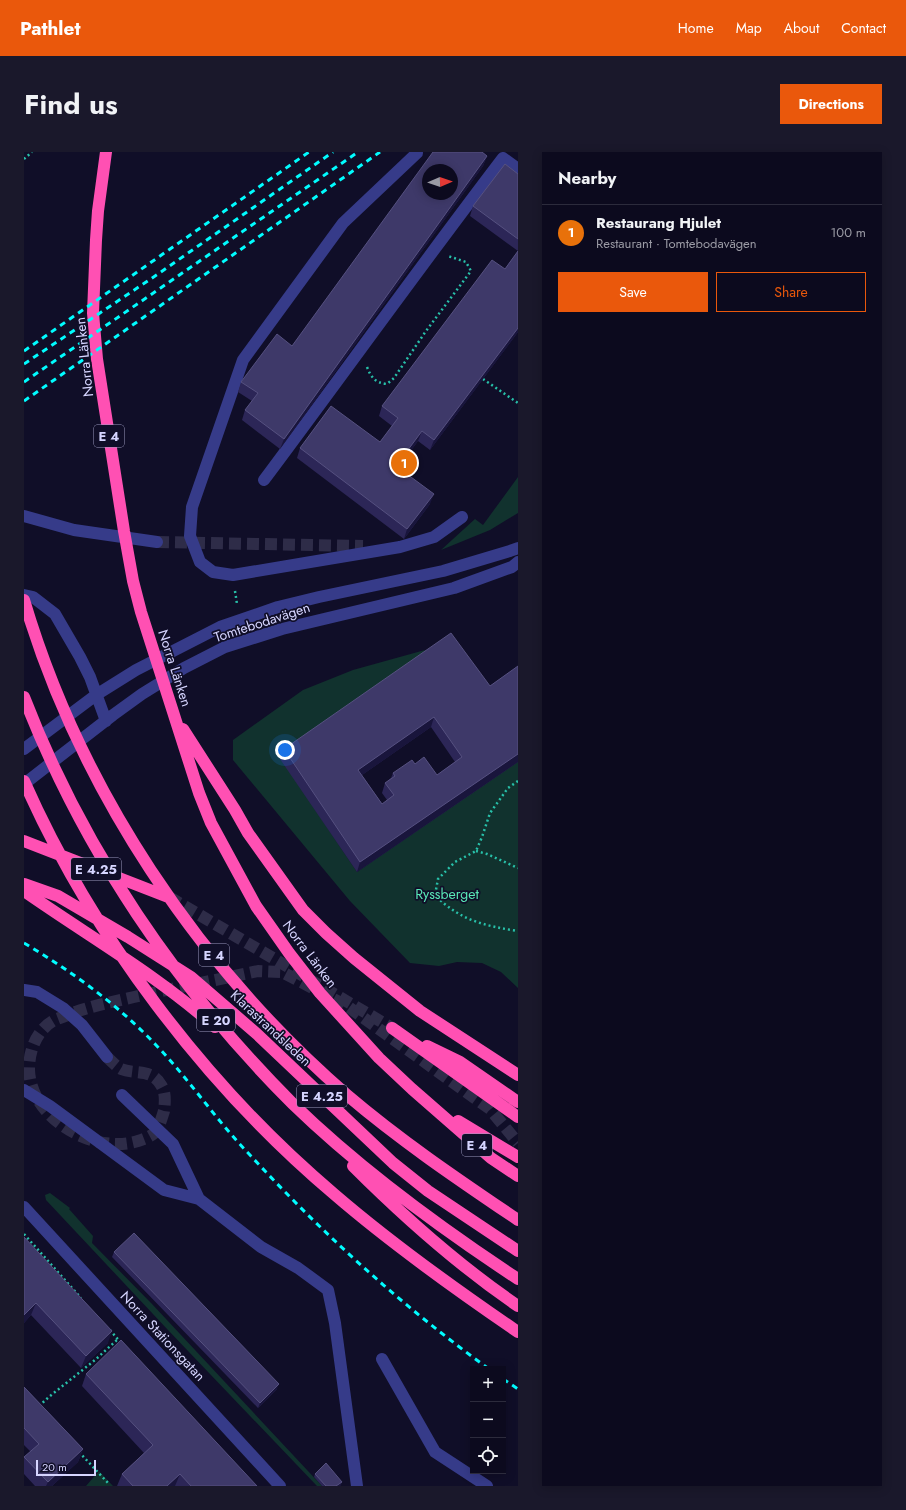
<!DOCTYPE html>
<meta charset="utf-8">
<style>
:root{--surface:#0c0a1e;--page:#1a182b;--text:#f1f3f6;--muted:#9a9aa4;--line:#2c2b3c;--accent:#ea580c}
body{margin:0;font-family:Jost,sans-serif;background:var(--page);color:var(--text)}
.controls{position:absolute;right:12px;bottom:12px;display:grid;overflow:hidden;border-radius:0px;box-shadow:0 2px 10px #0003}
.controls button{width:36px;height:36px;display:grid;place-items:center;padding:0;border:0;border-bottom:1px solid var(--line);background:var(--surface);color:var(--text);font:20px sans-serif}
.compass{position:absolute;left:398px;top:12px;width:36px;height:36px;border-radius:50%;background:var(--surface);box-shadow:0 2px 10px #0003;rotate:88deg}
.scale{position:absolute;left:12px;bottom:10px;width:60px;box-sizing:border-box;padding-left:4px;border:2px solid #d6d5ff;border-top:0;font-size:11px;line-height:14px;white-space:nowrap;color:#d6d5ff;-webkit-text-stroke:3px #100e28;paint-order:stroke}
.you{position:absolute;left:261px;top:598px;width:14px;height:14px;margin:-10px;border:3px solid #fff;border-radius:50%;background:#1a73e8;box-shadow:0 0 0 6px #1a73e833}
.badge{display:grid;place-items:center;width:26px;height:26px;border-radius:50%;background:var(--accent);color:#fff;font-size:13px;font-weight:700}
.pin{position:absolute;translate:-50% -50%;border:2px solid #fff;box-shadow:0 1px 4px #0006}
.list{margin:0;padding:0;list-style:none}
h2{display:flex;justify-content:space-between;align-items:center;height:52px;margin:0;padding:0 16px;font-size:17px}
h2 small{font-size:13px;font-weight:400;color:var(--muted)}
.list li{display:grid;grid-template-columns:26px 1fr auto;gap:12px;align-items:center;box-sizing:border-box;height:56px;padding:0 16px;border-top:1px solid var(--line)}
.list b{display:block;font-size:15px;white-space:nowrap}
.list p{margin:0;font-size:13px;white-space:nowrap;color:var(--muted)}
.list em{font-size:13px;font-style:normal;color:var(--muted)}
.actions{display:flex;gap:8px;padding:12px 16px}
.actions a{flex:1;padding:9px 0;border:1px solid var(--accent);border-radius:0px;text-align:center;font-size:14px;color:var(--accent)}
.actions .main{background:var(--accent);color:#fff}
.icon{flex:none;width:22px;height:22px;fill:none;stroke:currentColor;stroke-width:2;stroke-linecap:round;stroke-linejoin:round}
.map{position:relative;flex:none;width:494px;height:1334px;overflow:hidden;border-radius:0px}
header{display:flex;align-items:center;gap:24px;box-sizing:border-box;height:56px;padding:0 20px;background:var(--accent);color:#fff}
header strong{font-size:19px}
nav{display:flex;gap:22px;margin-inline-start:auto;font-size:14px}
.intro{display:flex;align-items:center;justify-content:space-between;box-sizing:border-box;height:96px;padding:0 24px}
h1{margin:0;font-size:28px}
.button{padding:10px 18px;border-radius:0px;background:var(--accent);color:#fff;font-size:14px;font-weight:700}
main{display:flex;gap:24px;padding:0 24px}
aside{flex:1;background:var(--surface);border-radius:0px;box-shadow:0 2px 10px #0003}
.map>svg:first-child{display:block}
</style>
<header>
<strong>Pathlet</strong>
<nav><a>Home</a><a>Map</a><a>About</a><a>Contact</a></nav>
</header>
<div class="intro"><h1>Find us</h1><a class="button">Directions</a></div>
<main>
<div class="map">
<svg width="494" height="1334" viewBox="0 0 494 1334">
<rect width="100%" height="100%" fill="#100e28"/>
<path fill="#11322e" d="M494 325V361L466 378 417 398 451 367 459 373Z
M401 498 398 506 257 607 333 720 494 609V836L477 820 458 811 433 810 415 814 386 811 326 749 209 608V588L279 538 329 518Z
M26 1041 46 1056 45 1057 69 1084 68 1091 128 1152 298 1334H293L144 1178 22 1048 21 1043Z
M75 1319 89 1334H62Z"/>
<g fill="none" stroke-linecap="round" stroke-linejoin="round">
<path stroke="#2e2c48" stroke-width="12" stroke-dasharray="12 6" stroke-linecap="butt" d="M133 390 339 394
M83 905C87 909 92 914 97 917 112 923 127 916 137 933 142 940 141 951 140 959 138 965 136 973 132 979 129 984 120 987 114 989 70 1003 7 967 5 918 5 899 12 879 29 869 34 866 40 865 46 862 67 854 88 850 110 845 151 836 192 828 234 819L258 820 323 854 466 957 494 991"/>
<path stroke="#2e2c48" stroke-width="12" stroke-dasharray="12 6" stroke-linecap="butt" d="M145 745 368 876"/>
<path stroke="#28c0a9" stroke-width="2.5" stroke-dasharray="2 3" stroke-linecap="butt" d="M0 7 8 0
M343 215C347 225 351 231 363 232L370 226 402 179 447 119 442 110 424 104
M459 227 494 251
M211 439 213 452
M494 629 484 636 466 661 458 685 452 699 431 710 414 727 411 743C435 768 461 774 494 779
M452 699 463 702 494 716
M0 1082 57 1146
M86 1178 97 1191
M15 1254 26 1244 71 1208 94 1187
M55 1300 85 1332"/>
<path stroke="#363b89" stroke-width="12" d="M393 1 319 71 219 208 168 355 166 384 176 410 189 420 209 423 376 395 410 385 438 365
M240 328C320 221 398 112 479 6L494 17
M0 364 50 378 133 390
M0 443 9 445 31 462 56 505 66 525 82 569
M0 597 72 543 112 518 196 475 254 455 295 445 419 419 486 399 494 396
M0 632 89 563 118 542 160 516 201 495 258 477 430 436 488 415 494 410
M0 838 13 840 39 856 58 873 83 905
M0 938 26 954 140 1038 175 1047 237 1095 274 1116 304 1138 311 1171 333 1334
M98 943 149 992 175 1047
M0 1055 256 1334
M358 1207 411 1300 463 1334"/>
<path stroke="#ff50b3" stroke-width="12" d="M82 0 74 59 72 88 69 161 73 207 100 379 109 429 117 460 175 641 187 671 232 754 265 801 296 841 355 906 388 937 467 1006 494 1024
M0 448C56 637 174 814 323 943 377 989 435 1028 494 1068
M0 545C59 698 153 836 269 952 337 1018 415 1075 494 1127
M159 577 211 658 224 681 279 758 302 781 330 806 396 859 494 923
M0 629C68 783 181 933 310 1042 368 1092 431 1137 494 1180
M0 689 144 745
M0 732 34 744 104 785 167 825 233 882 369 1011 404 1039 494 1099
M0 739C64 784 133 823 191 875
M368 876 494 965
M403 894 436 910 494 950
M434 969 494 1005
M329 1014C381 1066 434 1113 494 1154"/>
<path stroke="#01fcff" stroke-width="3" stroke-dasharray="6 5" stroke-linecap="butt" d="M0 199 285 0
M0 212 134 122 309 0
M0 230 334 0
M0 249 356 0
M0 791C47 819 93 852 131 892 165 927 192 968 226 1003 299 1082 378 1154 465 1217
M479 1227 494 1237"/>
</g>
<path fill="#2c2657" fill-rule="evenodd" d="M463 4 459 14 256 297 218 268 221 258 228 249 214 240 217 230 268 194Z
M494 22V180L406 298 394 289 374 316 406 352 380 387 273 306 276 296 356 290 368 274 355 264 358 254 481 117 494 99 446 64 449 54Z
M494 514V610L333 720 256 607 260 597 466 534ZM407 575 431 610 413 623 391 612 369 621 367 626 361 631 358 641 363 648 358 652 338 623Z
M0 1085 84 1191 57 1216 7 1163 0 1171Z
M90 1100 253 1237 234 1256 88 1105Z
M62 1222 233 1334H93L98 1322 120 1301 58 1234Z
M0 1235 59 1297 54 1310 28 1334H11L0 1322V1306L7 1300 0 1293Z
M291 1322 317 1333 315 1334H298L290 1325Z"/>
<path fill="#19153c" d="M463 4 459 14 256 297 260 287Z
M494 176V180L406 298 410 288Z
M398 279 394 289 368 324 372 314Z
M410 342 406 352 380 387 383 377Z
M410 565 407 575 331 628 334 618Z
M494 602V610L333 720 336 710Z
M12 1151 7 1163 0 1171V1163Z
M88 1179 84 1191 57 1216 62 1204Z
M255 1232 253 1237 234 1256 236 1251Z
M59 1297 54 1310 28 1334H22L24 1330Z
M156 1322 151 1334H143Z
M318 1330 317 1333 315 1334H312Z"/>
<path fill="#3e3969" stroke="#565180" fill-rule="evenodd" d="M409 0H458L463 4 260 287 221 258 234 241 217 230 253 182 268 194ZM404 18H428V42H404Z
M481 12 494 22V87L449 54Z
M494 99V176L410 288 398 279 372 314 410 342 383 377 276 296 307 254 356 290 374 266 358 254 468 108 481 117Z
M427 481 466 534 494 514V602L336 710 260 597ZM410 565 438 605 413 623 400 605 391 612 388 608 369 621 371 624 361 631 370 643 358 652 334 618Z
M110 1081 255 1232 236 1251 90 1100Z
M0 1085 88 1179 62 1204 12 1151 0 1163Z
M97 1188 233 1334H167L156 1322 143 1334H109L98 1322 129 1293 62 1222Z
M0 1235 59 1297 24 1330 0 1305 15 1292 0 1276Z
M302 1311 318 1330 312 1334H302L291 1322Z"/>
<g text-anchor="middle" stroke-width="3.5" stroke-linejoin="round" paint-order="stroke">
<g fill="#100e28" stroke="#9b99be" stroke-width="1">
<rect x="70" y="273" width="30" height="22" rx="3"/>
<rect x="47" y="706" width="50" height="22" rx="3"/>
<rect x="175" y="792" width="30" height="22" rx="3"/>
<rect x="173" y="857" width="38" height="22" rx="3"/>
<rect x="273" y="933" width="50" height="22" rx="3"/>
<rect x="438" y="982" width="30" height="22" rx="3"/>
</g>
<g font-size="13" font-weight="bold" fill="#d6d5ff">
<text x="85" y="289">E 4</text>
<text x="72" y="722">E 4.25</text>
<text x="190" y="808">E 4</text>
<text x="192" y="873">E 20</text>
<text x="298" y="949">E 4.25</text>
<text x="453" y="998">E 4</text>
</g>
<g font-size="14" fill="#d6d5ff" stroke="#100e28">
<text transform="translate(60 205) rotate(-96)" y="5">Norra Länken</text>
<text transform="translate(238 470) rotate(-18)" y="5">Tomtebodavägen</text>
<text transform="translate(151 516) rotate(72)" y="5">Norra Länken</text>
<text transform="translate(286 802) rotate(53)" y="5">Norra Länken</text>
<text transform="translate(247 876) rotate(43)" y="5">Klarastrandsleden</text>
<text transform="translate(139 1184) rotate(47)" y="5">Norra Stationsgatan</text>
</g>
<g font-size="14" fill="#59e7b7" stroke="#100e28">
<text x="423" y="747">Ryssberget</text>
</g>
</g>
</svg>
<div class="controls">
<button>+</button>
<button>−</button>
<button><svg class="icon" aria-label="locate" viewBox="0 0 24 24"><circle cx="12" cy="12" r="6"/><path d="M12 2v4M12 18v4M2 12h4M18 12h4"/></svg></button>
</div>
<svg class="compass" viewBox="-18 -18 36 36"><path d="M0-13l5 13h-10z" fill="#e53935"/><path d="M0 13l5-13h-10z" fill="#9a9aa4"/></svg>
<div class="scale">20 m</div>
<div class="you"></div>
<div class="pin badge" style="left:380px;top:311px;background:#e8710a">1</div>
</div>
<aside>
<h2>Nearby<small></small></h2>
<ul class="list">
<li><span class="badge" style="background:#e8710a">1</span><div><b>Restaurang Hjulet</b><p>Restaurant · Tomtebodavägen</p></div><em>100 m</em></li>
</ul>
<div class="actions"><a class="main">Save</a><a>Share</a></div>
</aside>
</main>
